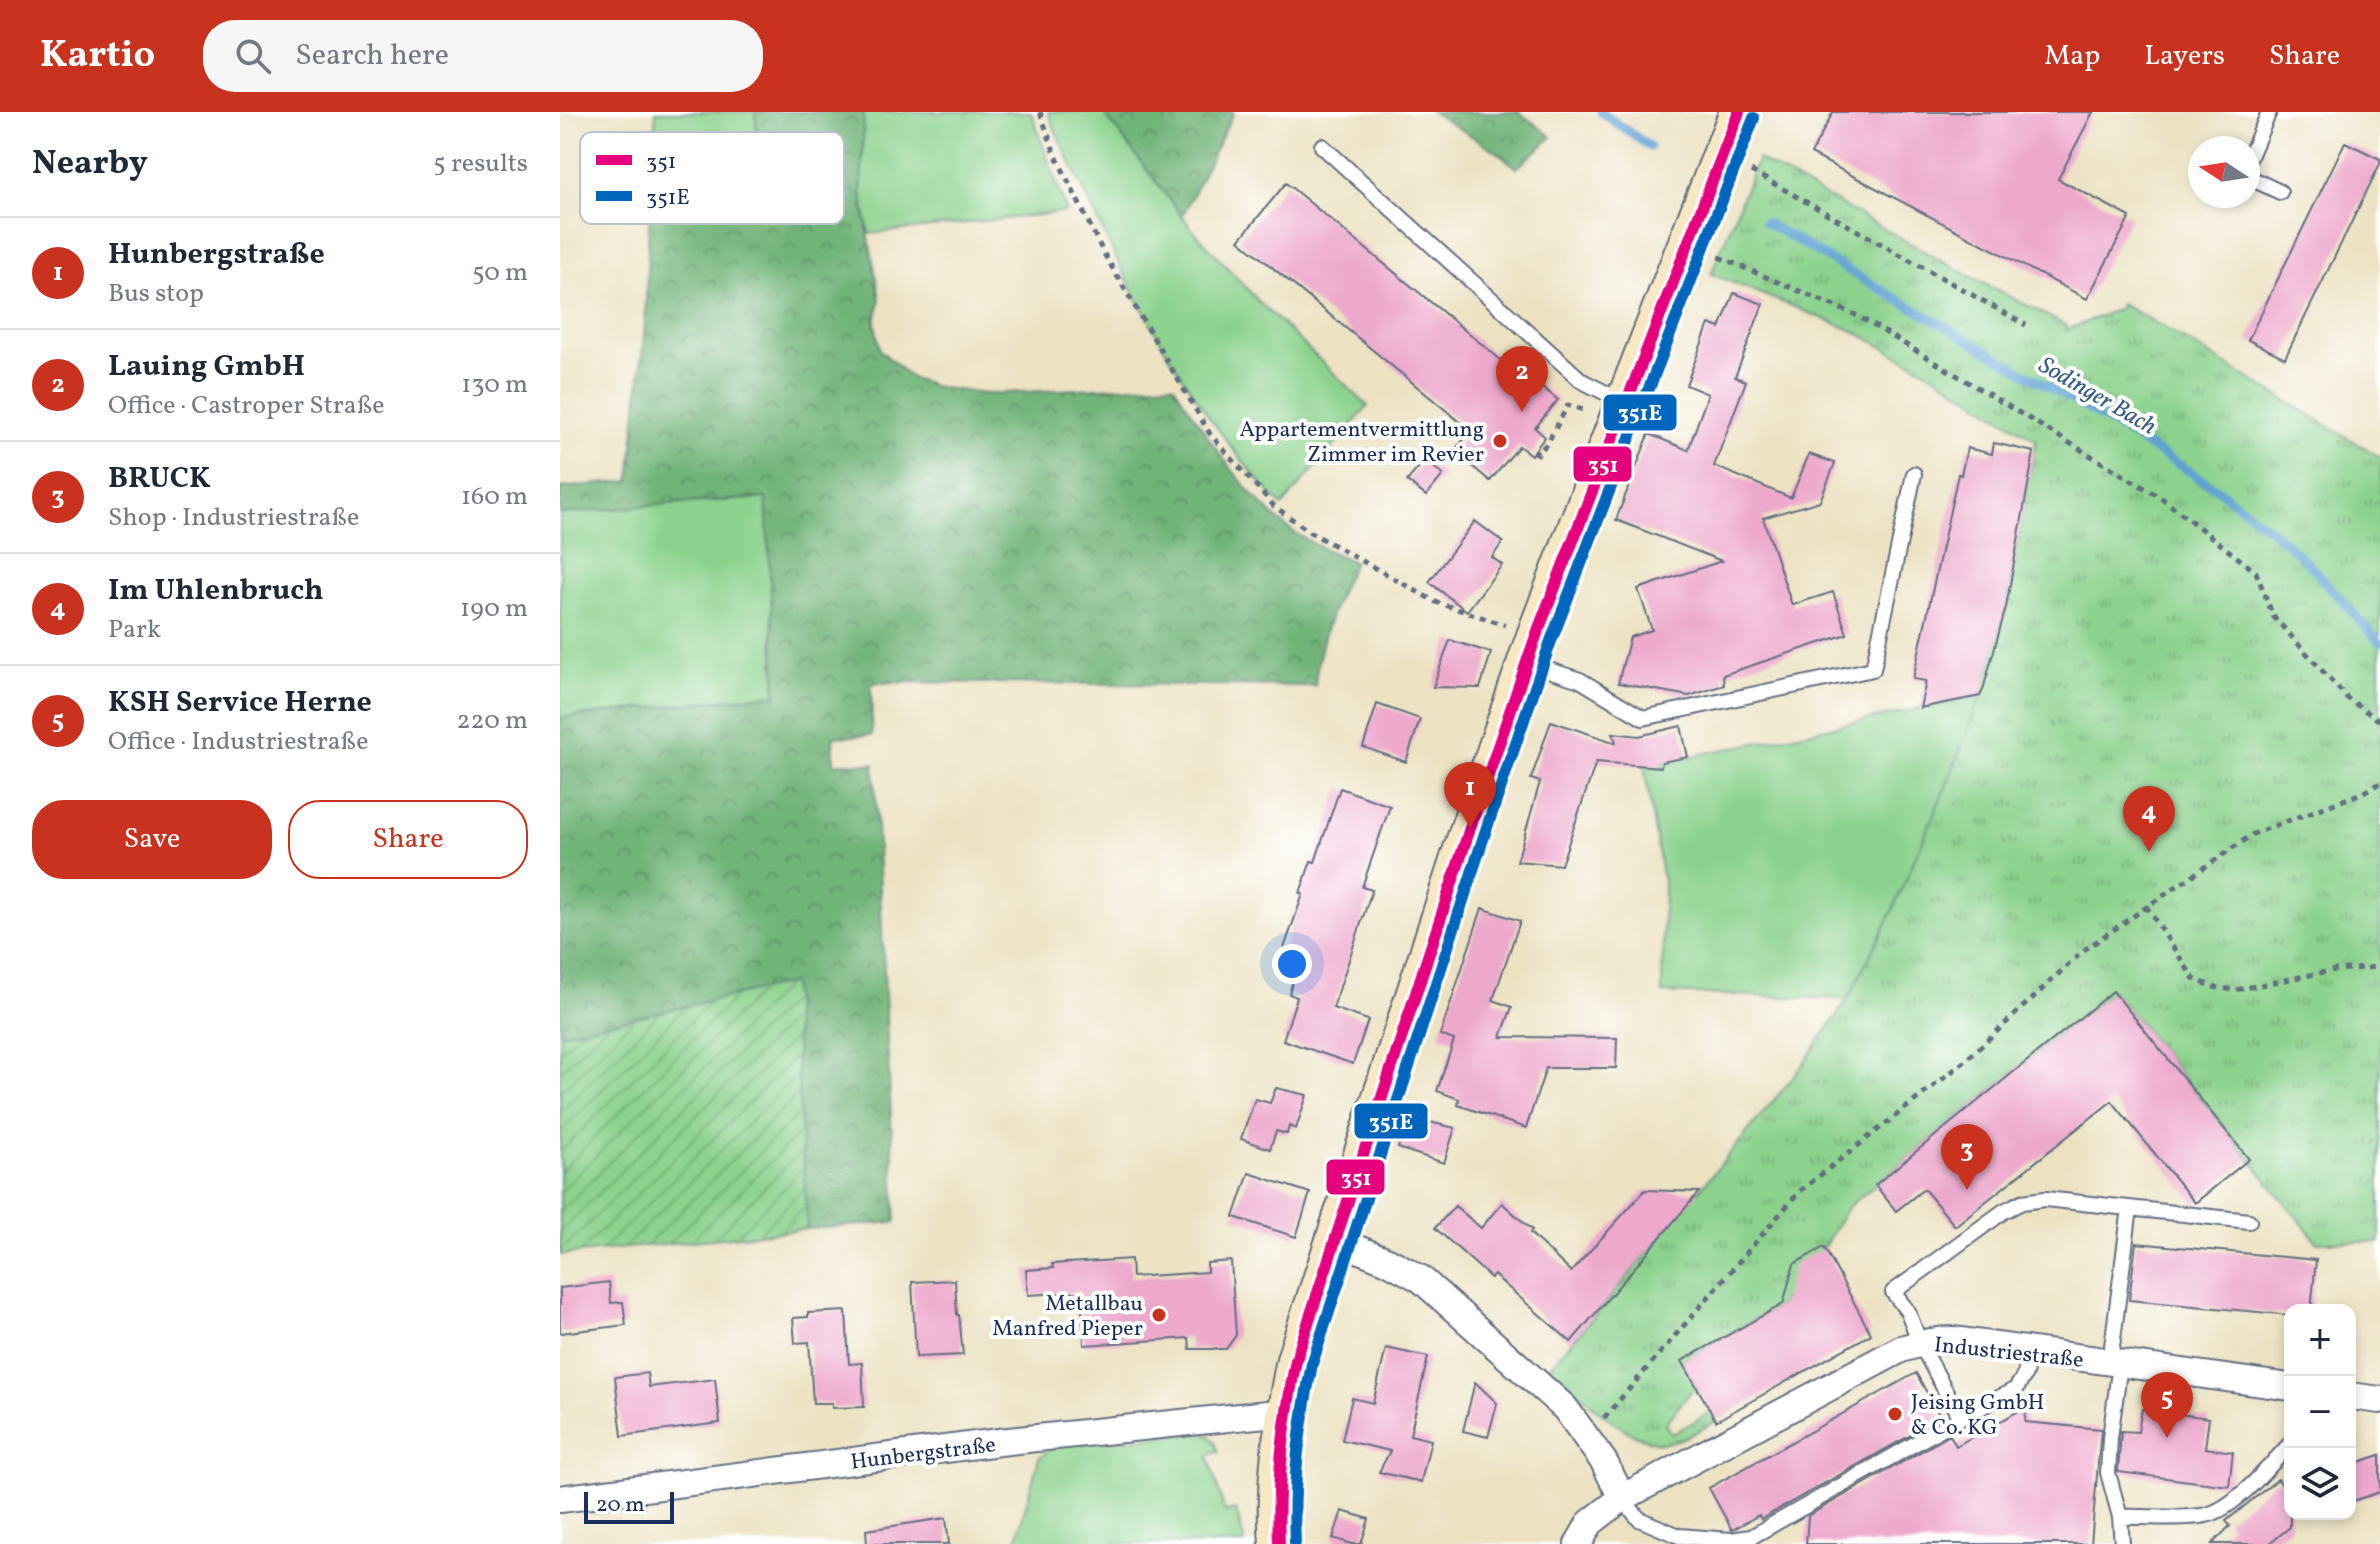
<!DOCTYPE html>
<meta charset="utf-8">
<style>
:root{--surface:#fff;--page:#f6f6f7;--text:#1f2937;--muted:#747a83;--line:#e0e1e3;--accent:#c8321e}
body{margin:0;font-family:Vollkorn,serif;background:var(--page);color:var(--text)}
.controls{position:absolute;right:24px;bottom:24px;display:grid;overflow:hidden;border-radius:16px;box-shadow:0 4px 12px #0003}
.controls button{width:72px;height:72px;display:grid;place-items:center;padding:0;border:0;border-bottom:2px solid var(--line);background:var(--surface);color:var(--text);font:40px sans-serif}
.compass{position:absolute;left:1628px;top:24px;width:72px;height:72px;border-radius:50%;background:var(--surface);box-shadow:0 4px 12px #0003;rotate:282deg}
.scale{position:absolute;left:24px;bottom:20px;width:90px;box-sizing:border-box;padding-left:8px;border:4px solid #1b2f5e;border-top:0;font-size:22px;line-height:28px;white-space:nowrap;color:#1b2f5e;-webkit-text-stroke:6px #fff;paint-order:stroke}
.you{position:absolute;left:732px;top:852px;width:28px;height:28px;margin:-20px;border:6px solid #fff;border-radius:50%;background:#1a73e8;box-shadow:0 0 0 12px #1a73e833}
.badge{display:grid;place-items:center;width:52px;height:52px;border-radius:50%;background:var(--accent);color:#fff;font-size:26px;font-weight:700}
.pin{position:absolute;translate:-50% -66px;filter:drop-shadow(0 2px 4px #0008)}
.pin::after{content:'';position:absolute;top:42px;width:28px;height:24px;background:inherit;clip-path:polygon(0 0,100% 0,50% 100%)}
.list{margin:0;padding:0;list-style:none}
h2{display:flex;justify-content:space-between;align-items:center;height:104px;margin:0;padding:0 32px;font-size:34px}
h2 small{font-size:26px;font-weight:400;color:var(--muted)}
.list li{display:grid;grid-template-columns:52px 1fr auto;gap:24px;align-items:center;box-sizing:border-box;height:112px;padding:0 32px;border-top:2px solid var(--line)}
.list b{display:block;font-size:30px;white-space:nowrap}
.list p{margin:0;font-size:26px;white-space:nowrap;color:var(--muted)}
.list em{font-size:26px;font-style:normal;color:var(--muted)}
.actions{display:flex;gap:16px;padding:24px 32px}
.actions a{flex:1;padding:18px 0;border:2px solid var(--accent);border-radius:32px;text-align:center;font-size:28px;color:var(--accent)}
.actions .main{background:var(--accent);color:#fff}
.icon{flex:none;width:44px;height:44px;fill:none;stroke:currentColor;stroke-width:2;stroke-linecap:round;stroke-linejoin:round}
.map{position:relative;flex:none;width:1820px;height:1432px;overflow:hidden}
header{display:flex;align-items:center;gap:48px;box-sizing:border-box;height:112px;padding:0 40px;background:var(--accent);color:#fff}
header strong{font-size:38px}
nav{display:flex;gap:44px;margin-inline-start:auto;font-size:28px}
.search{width:560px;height:72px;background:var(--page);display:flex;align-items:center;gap:20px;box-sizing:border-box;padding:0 28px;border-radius:32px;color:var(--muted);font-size:30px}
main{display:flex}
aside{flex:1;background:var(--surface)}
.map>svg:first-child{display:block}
</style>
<header>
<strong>Kartio</strong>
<div class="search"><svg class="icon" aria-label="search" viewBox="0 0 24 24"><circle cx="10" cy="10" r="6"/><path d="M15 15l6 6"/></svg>Search here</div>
<nav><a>Map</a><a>Layers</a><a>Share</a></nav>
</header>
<main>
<aside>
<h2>Nearby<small>5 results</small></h2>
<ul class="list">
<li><span class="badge">1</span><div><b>Hunbergstraße</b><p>Bus stop</p></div><em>50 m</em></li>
<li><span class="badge">2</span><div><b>Lauing GmbH</b><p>Office · Castroper Straße</p></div><em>130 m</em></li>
<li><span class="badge">3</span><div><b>BRUCK</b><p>Shop · Industriestraße</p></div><em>160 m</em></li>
<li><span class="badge">4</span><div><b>Im Uhlenbruch</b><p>Park</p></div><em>190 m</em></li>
<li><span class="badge">5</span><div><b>KSH Service Herne</b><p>Office · Industriestraße</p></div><em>220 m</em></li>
</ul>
<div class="actions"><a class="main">Save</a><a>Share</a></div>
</aside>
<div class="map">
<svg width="1820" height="1432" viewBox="0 0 1820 1432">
<defs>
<pattern id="forest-crowns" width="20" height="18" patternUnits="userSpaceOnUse" patternTransform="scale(2)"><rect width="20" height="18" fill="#71b478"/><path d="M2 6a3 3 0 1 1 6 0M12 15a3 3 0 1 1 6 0" fill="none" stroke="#5c9366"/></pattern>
<pattern id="park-tufts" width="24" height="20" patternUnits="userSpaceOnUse" patternTransform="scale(2)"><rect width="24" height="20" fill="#8cd28d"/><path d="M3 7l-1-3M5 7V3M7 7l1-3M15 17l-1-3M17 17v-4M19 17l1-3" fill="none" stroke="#72ab76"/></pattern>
<pattern id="garden-furrows" width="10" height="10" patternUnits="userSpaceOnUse" patternTransform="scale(2)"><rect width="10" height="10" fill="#8cd28d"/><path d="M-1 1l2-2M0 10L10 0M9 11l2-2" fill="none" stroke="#72ab76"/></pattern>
</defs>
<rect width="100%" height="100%" fill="#fff"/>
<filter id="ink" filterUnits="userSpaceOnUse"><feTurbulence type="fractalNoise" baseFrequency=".0125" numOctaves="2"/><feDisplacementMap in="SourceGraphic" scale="16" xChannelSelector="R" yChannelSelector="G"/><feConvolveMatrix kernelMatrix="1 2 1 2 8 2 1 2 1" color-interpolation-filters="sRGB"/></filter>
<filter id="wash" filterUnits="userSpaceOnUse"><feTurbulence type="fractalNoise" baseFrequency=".006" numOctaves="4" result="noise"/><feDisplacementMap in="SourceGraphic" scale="32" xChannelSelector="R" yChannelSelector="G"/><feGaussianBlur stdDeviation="1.8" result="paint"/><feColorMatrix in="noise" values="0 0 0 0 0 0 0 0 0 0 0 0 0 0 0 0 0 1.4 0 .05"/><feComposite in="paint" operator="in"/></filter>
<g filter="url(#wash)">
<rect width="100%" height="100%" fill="#ece2c2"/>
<path fill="#8cd28d" stroke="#548076" stroke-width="2" d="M96 0H195L203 74 116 86 90 87Z
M304 0H471L507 100 309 122 301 80Z
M488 0H543L633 118 701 192 808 294 722 394C636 304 575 191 524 78 512 52 498 27 488 0Z
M207 386 216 583 0 606V402L105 392Z
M1421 584 1387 672 1328 809 1288 887 1102 881 1104 775 1084 654Z
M645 1320 654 1328 659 1340 648 1343 665 1400 676 1398 685 1432H461L456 1429 479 1346 494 1334Z"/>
<path fill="url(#forest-crowns)" stroke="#46726b" stroke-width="2" d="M195 0H304L301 80 320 188 315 211 320 238 350 265 373 274 426 282 613 272C644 320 675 369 718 408 740 427 768 439 794 450 775 489 758 530 755 574L334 570 311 572 312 623 273 625 274 651 314 652 336 1110 247 1117 232 871 0 922V606L216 582 206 386 105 392 0 402V376L70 369 85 212 90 87 116 86 202 74Z
M543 0H674L622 104Z
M872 0H959L992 25 957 56 936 39Z"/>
<path fill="url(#park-tufts)" stroke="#548076" stroke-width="2" d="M1198 47 1400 159 1507 214 1506 218 1559 197 1561 192 1593 209 1820 345V1130H1757L1553 879 1287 1096 1264 1135 1219 1194 1123 1248 1139 1280 1133 1277 1105 1312 1112 1322 1151 1300 1156 1309C1141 1317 1126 1327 1110 1330 1072 1338 1016 1278 990 1254L1044 1193 1239 958 1288 887 1328 809 1387 672 1421 584 1446 495 1476 328 1373 262 1294 219 1151 162Z"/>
<path fill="url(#garden-furrows)" stroke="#548076" stroke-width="2" d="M232 871 247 1117 0 1143V922Z"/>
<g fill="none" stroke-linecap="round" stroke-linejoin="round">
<path stroke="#5ea1d2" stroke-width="9" d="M1041 0 1090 35
M1205 110 1548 309 1656 376 1715 421 1748 451 1820 531"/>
</g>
<g id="blocks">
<path fill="#eda9cc" d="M1273 0H1533L1498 67 1570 105 1527 187 1251 42Z
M1785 30 1820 47V52L1725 246 1688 228Z
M726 71 958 262 961 258 998 288 975 316 985 325 971 343 959 334 930 369 894 339 911 319 679 128Z
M1174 181 1203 192 1175 265 1186 269 1154 354 1231 386 1249 342 1275 351 1260 389 1203 406 1232 493 1273 480 1287 522 1163 563 1164 573 1129 584 1058 571 1070 525 1092 518 1078 477 1162 449 1056 408 1089 322 1128 338 1148 282 1126 273 1149 212 1160 216Z
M1434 331 1474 340 1446 495 1423 578 1420 584 1360 596 1366 569 1353 567 1398 362 1401 363 1407 336 1432 342Z
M865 348 883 363 866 384 847 369Z
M915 409 943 430 932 445 942 453 907 499 869 470Z
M890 528 931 541 920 576 873 575Z
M817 592 860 607 846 650 803 635Z
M991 609 1056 631 1053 621 1079 624 1121 614 1128 645 1102 650 1101 655 1036 650 1001 753 957 749 980 670 971 667Z
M780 676 830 694 802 775 812 778 773 896 808 908 793 952 723 928 737 885 729 882 738 851 721 845 743 782 740 781 751 749 755 750Z
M922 796 960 809 933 888 952 895 941 925 1057 926 1056 956H986L966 1016 898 993 899 987 877 979 894 928 880 923Z
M1553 879 1689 1047 1635 1091 1552 989 1395 1114 1364 1077 1336 1099 1315 1073Z
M716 976 747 983 736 1017 729 1014 727 1022 716 1019 710 1037 681 1027 695 987 710 991Z
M848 1005 895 1016 884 1051 838 1036Z
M689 1061 750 1081 736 1125 674 1105Z
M1085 1078 1139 1080 1011 1230 934 1163 931 1166 875 1116 895 1094 921 1116 942 1091 972 1118 970 1121 1011 1160Z
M1576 1131 1756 1148 1751 1198H1730V1203L1569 1188Z
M1264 1135 1311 1222 1156 1309 1122 1249 1223 1192 1234 1152Z
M571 1147 572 1165 647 1160V1151L671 1149 676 1223 666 1237H630L629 1226 524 1233 521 1180 468 1183 466 1158 493 1156 492 1152Z
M395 1168 397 1203H399L403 1243 356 1245 352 1170Z
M49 1170 51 1191 63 1190 66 1213 0 1221V1176Z
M286 1199 289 1252 302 1251 304 1295 272 1296V1291H253L249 1230 235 1231 233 1206 248 1205V1201Z
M826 1236 868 1245 850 1323 871 1328 861 1370 819 1360 830 1339 782 1328 792 1286 813 1291Z
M87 1261 89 1275 155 1267 160 1311 62 1324 55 1265Z
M1356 1261 1381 1306 1201 1407 1199 1403 1172 1418 1149 1376Z
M915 1270 937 1291 928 1325 903 1319Z
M1466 1295 1465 1310 1541 1317 1531 1432H1246L1248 1404 1390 1323 1396 1334Z
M1582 1297 1649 1306 1645 1336 1673 1340 1669 1374 1558 1360 1561 1319 1578 1320Z
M1820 1343V1380L1790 1390V1353Z
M1718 1367 1723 1375 1730 1373V1415L1709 1432H1652L1670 1414 1666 1409Z
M782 1399 809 1407 801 1432H792L773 1426Z
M386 1406 389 1432H307L306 1418Z"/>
</g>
</g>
<g filter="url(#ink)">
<use href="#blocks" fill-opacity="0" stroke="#646e81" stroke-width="2"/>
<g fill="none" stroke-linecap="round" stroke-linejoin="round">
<defs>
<path id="service" d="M762 34 1022 269 1062 289
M1688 49 1709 0
M1688 65 1720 80
M967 551 1020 568 1083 606 1313 557 1354 362
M1550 1250 1570 1096
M1560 1252 1550 1326 1548 1361 1560 1405 1562 1432
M1400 1306 1456 1277 1465 1262 1470 1239
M1062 1386 1079 1407 1119 1424 1171 1428 1191 1425 1400 1306 1360 1231 1348 1200 1333 1180 1444 1099 1462 1090 1485 1087 1689 1109
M1560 1405C1584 1404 1624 1408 1646 1403 1675 1397 1710 1353 1730 1332"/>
<path id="minor" d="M775 1128 828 1149 861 1167 1005 1296 1044 1350 1062 1386
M1790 1284 1820 1288
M0 1387 439 1330 726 1300
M1018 1432 1030 1411 1062 1386 1341 1237C1360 1231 1375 1228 1395 1228L1730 1275"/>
<path id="secondary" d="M719 1432C714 1369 724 1309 736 1248L910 716 976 524 1061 301 1179 0"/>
</defs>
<use href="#service" stroke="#646e81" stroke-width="18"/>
<use href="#minor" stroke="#646e81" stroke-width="30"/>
<use href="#secondary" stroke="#646e81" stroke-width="42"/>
<path stroke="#646e81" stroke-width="5" stroke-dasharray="6 6" stroke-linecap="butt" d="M480 0 495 42 543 140 650 322 714 394 750 420 876 490 945 513
M1191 59 1466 213
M1159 145 1298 204 1603 387 1696 460 1713 504 1787 586 1820 609
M974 339 978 342 988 330 1008 293 1026 299
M1586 794 1634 867 1654 875 1675 878 1775 858 1820 855
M1044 1306 1239 1080 1404 950 1524 838 1693 722 1802 681 1820 671"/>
<use href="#service" stroke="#fff" stroke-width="14"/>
<use href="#minor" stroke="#fff" stroke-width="26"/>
<use href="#secondary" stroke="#f7e8c3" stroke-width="38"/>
<defs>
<path id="bus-1" d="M719 1432C716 1369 724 1309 736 1248L910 716 976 524 1179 0"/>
<path id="bus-2" d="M735 1431C732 1370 740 1312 752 1252L925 721 991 529 1194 6"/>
</defs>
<use href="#bus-1" stroke="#fff" stroke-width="18"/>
<use href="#bus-2" stroke="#fff" stroke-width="18"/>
<use href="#bus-1" stroke="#e5007d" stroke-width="12"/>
<use href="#bus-2" stroke="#0065bd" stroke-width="12"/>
</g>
</g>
<g fill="#c8321e" stroke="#fff" stroke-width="3">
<circle cx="940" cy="329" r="8"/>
<circle cx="599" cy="1203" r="8"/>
<circle cx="1335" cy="1302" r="8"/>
</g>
<g text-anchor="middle" stroke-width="8" stroke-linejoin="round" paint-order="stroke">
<g font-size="22" fill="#1b2f5e" stroke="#fff" text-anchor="end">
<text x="924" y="324">Appartementvermittlung<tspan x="924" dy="25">Zimmer im Revier</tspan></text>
<text x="583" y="1198">Metallbau<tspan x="583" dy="25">Manfred Pieper</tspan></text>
<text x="1351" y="1297" text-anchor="start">Jeising GmbH<tspan x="1351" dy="25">&amp; Co. KG</tspan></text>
</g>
<g font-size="22" fill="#1b2f5e" stroke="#fff">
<text transform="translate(1449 1239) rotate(6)" y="8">Industriestraße</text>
<text transform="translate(363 1340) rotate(-7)" y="8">Hunbergstraße</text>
</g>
<g font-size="24" font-style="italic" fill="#365d8c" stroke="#fff">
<text transform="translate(1538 283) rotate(30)" y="8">Sodinger Bach</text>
</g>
</g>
<rect x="20" y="20" width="264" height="92" rx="12" fill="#fff" stroke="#bbc1cf" stroke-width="2"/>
<rect x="36" y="43" width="36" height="10" fill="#e5007d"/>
<rect x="36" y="79" width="36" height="10" fill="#0065bd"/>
<g font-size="22" fill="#1b2f5e">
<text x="86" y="56">351</text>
<text x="86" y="92">351E</text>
</g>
<g stroke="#fff" stroke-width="3">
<rect x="1042" y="281" width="76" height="39" rx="8" fill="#0065bd"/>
<rect x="1012" y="333" width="61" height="38" rx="8" fill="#e5007d"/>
<rect x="793" y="990" width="76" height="38" rx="8" fill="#0065bd"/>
<rect x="765" y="1046" width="61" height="38" rx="8" fill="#e5007d"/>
</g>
<g font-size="22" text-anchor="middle" font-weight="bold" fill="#fff">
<text x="1080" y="308">351E</text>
<text x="1043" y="360">351</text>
<text x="831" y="1017">351E</text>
<text x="796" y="1073">351</text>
</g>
</svg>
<div class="controls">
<button>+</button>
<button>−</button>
<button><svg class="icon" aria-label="layers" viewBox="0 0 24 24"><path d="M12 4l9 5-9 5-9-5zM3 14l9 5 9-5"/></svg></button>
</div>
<svg class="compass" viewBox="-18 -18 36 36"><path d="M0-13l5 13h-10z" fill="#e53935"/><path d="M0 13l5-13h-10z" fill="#747a83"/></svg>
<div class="scale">20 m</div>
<div class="you"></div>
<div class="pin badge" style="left:910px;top:716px">1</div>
<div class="pin badge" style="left:962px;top:300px">2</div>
<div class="pin badge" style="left:1407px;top:1078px">3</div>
<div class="pin badge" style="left:1589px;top:740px">4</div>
<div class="pin badge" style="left:1607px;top:1326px">5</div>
</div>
</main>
